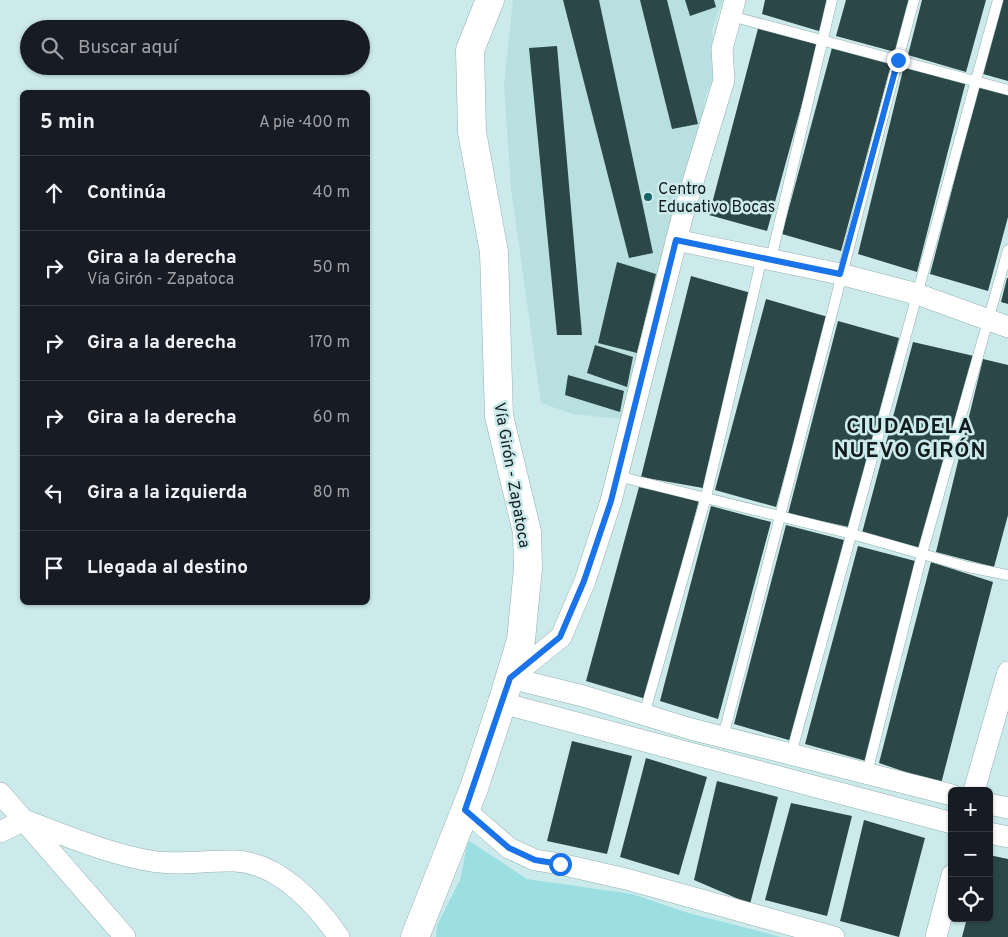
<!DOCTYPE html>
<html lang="es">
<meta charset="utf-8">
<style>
:root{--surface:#171b24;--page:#242831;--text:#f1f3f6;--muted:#9ea1a6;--line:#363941}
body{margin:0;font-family:Overpass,sans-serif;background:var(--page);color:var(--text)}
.controls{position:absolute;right:15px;bottom:15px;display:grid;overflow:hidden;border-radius:8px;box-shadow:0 1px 4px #0004}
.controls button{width:45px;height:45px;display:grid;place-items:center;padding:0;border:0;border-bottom:1px solid var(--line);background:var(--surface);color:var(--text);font:25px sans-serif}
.stop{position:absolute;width:15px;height:15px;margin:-11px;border:4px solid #1a73e8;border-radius:50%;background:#fff}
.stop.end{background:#1a73e8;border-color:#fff;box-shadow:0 1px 5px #0008}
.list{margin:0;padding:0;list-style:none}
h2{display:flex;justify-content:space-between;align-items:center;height:65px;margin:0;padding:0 20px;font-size:21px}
h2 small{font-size:16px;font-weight:400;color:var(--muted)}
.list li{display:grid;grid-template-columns:32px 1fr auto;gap:15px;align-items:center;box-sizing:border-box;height:75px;padding:0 20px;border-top:1px solid var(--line)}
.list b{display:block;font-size:19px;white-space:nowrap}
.list p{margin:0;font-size:16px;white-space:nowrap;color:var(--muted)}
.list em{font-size:16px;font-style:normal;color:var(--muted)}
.icon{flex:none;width:28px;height:28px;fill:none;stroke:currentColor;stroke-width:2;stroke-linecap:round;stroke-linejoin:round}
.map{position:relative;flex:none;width:1008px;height:937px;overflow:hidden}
.search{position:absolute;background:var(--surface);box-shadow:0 1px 4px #0004;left:20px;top:20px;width:350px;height:55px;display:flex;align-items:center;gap:12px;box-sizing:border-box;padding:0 18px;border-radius:28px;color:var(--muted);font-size:19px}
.panel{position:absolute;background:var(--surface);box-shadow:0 1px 4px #0004;left:20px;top:90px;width:350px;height:515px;border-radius:8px}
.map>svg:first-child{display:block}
</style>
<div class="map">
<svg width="1008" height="937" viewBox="0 0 1008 937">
<rect width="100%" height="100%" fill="#cceaeb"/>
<path fill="#b8e0e1" d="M513 0H723L712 29 714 58 713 80 706 95 700 133 621 419 573 414 541 403 511 188 504 85Z"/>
<path fill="#9bdfe2" d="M468 840 527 879 632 894 685 912 781 937H436L437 925 460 880Z"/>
<path fill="#2c4748" d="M563 0H599L653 253 629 258Z
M640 0H667L698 124 672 129Z
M685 0H714L716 7 690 16Z
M765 0H830L822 32 762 14Z
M846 0H909L895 52 836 36Z
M922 0H986L966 72 908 55Z
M1002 0H1008V81L983 74Z
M760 21 819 42 767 231 709 215Z
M833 44 892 61 841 251 782 234Z
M557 46 582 335H557L529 48Z
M905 62 967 77 917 272 858 254Z
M980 82 1008 89V217L988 291 930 274Z
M617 262 656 274 637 353 598 343Z
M691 276 751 293 703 488 641 477Z
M1007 278H1008V304L1001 302Z
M766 299 828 317 776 507 715 490Z
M838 321 899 338 849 527 788 514Z
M913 342 974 356 923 550 862 533Z
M595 345 633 357 627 387 587 373Z
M983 359 1008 365V515L994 567 936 552Z
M568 375 624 391 620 412 565 395Z
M639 487 699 500 646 699 586 681Z
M711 506 771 522 718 719 660 701Z
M786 525 844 540 792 741 734 724Z
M858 546 919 562 866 761 805 744Z
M931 562 993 582 941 784 879 763Z
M572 741 632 756 607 854 547 841Z
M646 758 707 777 679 875 620 857Z
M717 781 778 797 750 904 694 880Z
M791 803 852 816 827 916 765 900Z
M864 820 925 838 899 937 840 921Z
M989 855 1008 859V937H962L967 918H989Z"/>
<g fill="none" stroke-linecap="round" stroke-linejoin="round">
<defs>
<path id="lane" d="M731 16 1008 90
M771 259 832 0
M617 476 852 534 968 567 1008 575
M644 715 706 497 762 257
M723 737C787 492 848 245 914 0
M791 754 998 0
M867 773 922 554 1008 250"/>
<path id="street" d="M676 240 840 274 917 294 1008 327
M510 678 561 637 585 581 611 501 682 218 724 80 722 49 735 0
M510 678 583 696 691 729 952 795
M502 703 952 823
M974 791 1008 672
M0 793 125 937
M989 804 1008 808
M465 810 509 848 535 860 560 864 626 879 834 937
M0 832 24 820C65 835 108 854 151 861 179 866 206 860 235 861 279 863 316 904 339 937
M989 833 1008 837
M936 937 952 875"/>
<path id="secondary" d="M415 937 474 788 502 703 521 640 528 568 527 532 499 416 494 252 472 132 470 50 490 0"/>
</defs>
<use href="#lane" stroke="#93b0b1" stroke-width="11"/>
<use href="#street" stroke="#93b0b1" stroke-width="22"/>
<use href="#secondary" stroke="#93b0b1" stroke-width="29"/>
<use href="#lane" stroke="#fff" stroke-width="10"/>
<use href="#street" stroke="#fff" stroke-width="21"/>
<use href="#secondary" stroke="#fff" stroke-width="28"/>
</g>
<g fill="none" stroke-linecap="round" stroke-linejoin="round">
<path stroke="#1a73e8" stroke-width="6" d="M560 864 535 860 509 848 465 810 510 678 560 637 584 581 611 501 676 240 840 274 898 60"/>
</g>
<circle fill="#156467" stroke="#cceaeb" stroke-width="2" cx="648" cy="197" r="5"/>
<g text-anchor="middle" stroke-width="5" stroke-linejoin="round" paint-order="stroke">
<g font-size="16" fill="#111c1d" stroke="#cceaeb" text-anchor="start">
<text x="658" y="194">Centro<tspan x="658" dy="18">Educativo Bocas</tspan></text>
</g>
<g font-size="16" fill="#111c1d" stroke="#cceaeb">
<text transform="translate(513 475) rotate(80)" y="6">Vía Girón - Zapatoca</text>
</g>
<g font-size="21" font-weight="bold" letter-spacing="1" fill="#111c1d" stroke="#cceaeb">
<text x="910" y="433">CIUDADELA<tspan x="910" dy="24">NUEVO GIRÓN</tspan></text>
</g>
</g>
</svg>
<div class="controls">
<button>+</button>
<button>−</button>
<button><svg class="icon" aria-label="locate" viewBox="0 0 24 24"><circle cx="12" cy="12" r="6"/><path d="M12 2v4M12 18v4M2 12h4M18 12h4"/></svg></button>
</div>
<div class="stop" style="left:560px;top:864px"></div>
<div class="stop end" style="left:898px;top:60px"></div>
<div class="search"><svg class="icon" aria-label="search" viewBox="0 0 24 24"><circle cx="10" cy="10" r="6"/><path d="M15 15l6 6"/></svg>Buscar aquí</div>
<section class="panel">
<h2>5 min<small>A pie · 400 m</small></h2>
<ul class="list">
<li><svg class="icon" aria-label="ahead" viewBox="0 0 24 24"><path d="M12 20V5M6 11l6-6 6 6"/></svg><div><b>Continúa</b></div><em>40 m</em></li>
<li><svg class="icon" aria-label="right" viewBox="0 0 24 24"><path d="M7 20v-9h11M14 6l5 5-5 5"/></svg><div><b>Gira a la derecha</b><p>Vía Girón - Zapatoca</p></div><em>50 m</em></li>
<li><svg class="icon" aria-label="right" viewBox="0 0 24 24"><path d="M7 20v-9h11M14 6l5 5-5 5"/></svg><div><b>Gira a la derecha</b></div><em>170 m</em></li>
<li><svg class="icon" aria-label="right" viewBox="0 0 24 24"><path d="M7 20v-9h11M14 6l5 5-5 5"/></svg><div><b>Gira a la derecha</b></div><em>60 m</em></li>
<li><svg class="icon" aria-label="left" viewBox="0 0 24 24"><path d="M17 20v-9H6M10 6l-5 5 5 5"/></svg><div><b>Gira a la izquierda</b></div><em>80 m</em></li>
<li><svg class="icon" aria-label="arrive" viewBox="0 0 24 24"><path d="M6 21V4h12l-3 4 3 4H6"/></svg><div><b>Llegada al destino</b></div></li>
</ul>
</section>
</div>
